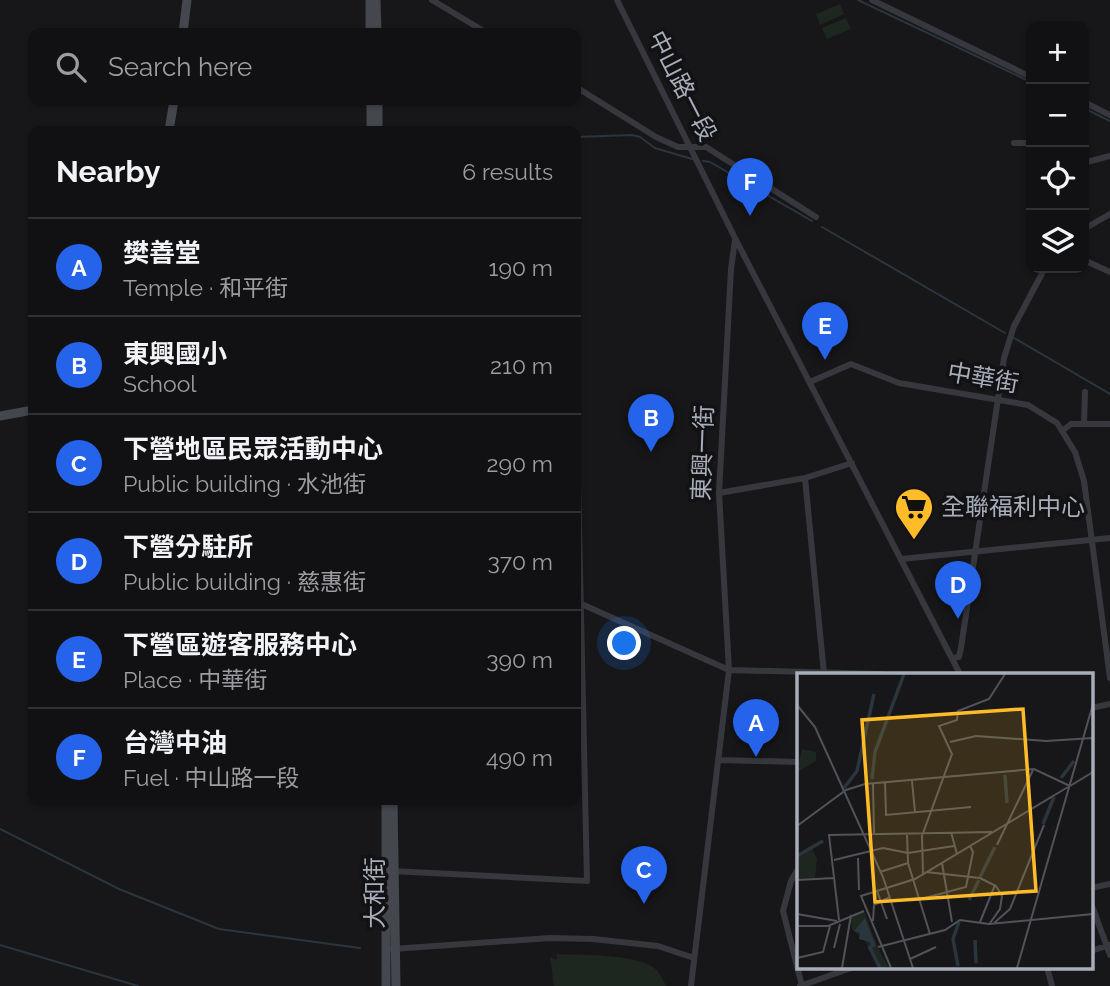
<!DOCTYPE html>
<meta charset="utf-8">
<style>
:root{--surface:#111113;--page:#1e1f21;--text:#f1f3f6;--muted:#9c9da0;--line:#303133;--accent:#2563eb}
body{margin:0;font-family:Raleway,"Noto Sans TC",sans-serif;background:var(--page);color:var(--text)}
.controls{position:absolute;right:21px;top:21px;display:grid;overflow:hidden;border-radius:14px;box-shadow:0 2px 5px #0004}
.controls button{width:63px;height:63px;display:grid;place-items:center;padding:0;border:0;border-bottom:2px solid var(--line);background:var(--surface);color:var(--text);font:35px sans-serif}
.you{position:absolute;left:625px;top:644px;width:24px;height:24px;margin:-18px;border:5px solid #fff;border-radius:50%;background:#1a73e8;box-shadow:0 0 0 10px #1a73e833}
.badge{display:grid;place-items:center;width:46px;height:46px;border-radius:50%;background:var(--accent);color:#fff;font-size:23px;font-weight:700}
.pin{position:absolute;translate:-50% -58px;filter:drop-shadow(0 2px 4px #0008)}
.pin::after{content:'';position:absolute;top:37px;width:24px;height:21px;background:inherit;clip-path:polygon(0 0,100% 0,50% 100%)}
.list{margin:0;padding:0;list-style:none}
h2{display:flex;justify-content:space-between;align-items:center;height:91px;margin:0;padding:0 28px;font-size:30px}
h2 small{font-size:23px;font-weight:400;color:var(--muted)}
.list li{display:grid;grid-template-columns:46px 1fr auto;gap:21px;align-items:center;box-sizing:border-box;height:98px;padding:0 28px;border-top:2px solid var(--line)}
.list b{display:block;font-size:26px;white-space:nowrap}
.list p{margin:0;font-size:23px;white-space:nowrap;color:var(--muted)}
.list em{font-size:23px;font-style:normal;color:var(--muted)}
.icon{flex:none;width:38px;height:38px;fill:none;stroke:currentColor;stroke-width:2;stroke-linecap:round;stroke-linejoin:round}
.map{position:relative;flex:none;width:1110px;height:986px;overflow:hidden}
.search{position:absolute;background:var(--surface);box-shadow:0 2px 5px #0004;left:28px;top:28px;width:553px;height:77px;display:flex;align-items:center;gap:18px;box-sizing:border-box;padding:0 24px;border-radius:14px;color:var(--muted);font-size:26px}
.panel{position:absolute;background:var(--surface);box-shadow:0 2px 5px #0004;left:28px;top:126px;width:553px;height:679px;border-radius:14px}
.map>svg:first-child{display:block}
</style>
<div class="map">
<svg width="1110" height="986" viewBox="0 0 1110 986">
<rect width="100%" height="100%" fill="#171719"/>
<path fill="#1e271f" d="M840 4 844 14 820 25 816 14Z
M846 18 851 29 827 39 822 28Z
M557 954C582 955 633 954 653 967 659 971 663 979 666 986H554L550 957 557 960Z"/>
<g fill="none" stroke-linecap="round" stroke-linejoin="round">
<path stroke="#2b353e" stroke-width="2" d="M858 0 1031 82
M1084 108 1110 121
M576 137 632 135 640 137 655 148 692 159
M703 161 710 162 812 221
M822 227 1005 333
M1014 338 1110 394
M0 829 119 889 219 929 360 948
M0 945 138 986"/>
<path stroke="#37383e" stroke-width="6" d="M432 0 487 33
M617 0 735 238 960 674
M872 0 1031 77
M576 87 656 137 678 147H706L816 217
M1084 102 1110 115
M1014 143H1031
M1084 160 1087 162 1110 156
M1084 229 1110 214
M1084 260 1110 272
M810 382 851 364 899 383 1028 405 1057 423 1075 452 1084 481 1110 678
M1084 424 1085 392
M1062 431 1071 424H1110
M805 478 824 674
M719 493 805 478 852 463
M901 559 1110 538
M577 602 729 670 881 674
M952 658 959 657 961 648 1004 358 1014 326 1045 268
M1091 708 1110 704
M718 760 799 762
M799 867 791 881 783 911 802 986
M392 871 587 881 576 393
M1091 888 1110 884
M1091 903 1110 955
M392 949 550 938 593 939 658 946 694 958
M1091 951 1109 945
M1047 967 1052 986
M691 986 729 670 719 493 731 269 735 240
M800 986 854 967"/>
<path stroke="#45474e" stroke-width="9" d="M370 0V33
M376 0 377 33
M183 33 187 0
M371 100V131
M378 100V131
M169 131 174 100
M0 416 33 410
M386 800V986
M393 800 396 986"/>
</g>
<defs>
<symbol id="supermarket-pin" viewBox="-11 -11 22 30"><path d="M0 17L-7.5 6A9.5 9.5 0 1 1 7.5 6Z" fill="#ffbc28" stroke="#121214"/><path d="M-6-5.5h2.5l.6 2H6L4.5 2H-2.5L-4.4-4H-6ZM-1.5 3.2a1.3 1.3 0 1 0 .1 0ZM3 3.2a1.3 1.3 0 1 0 .1 0Z" fill="#111"/></symbol>
</defs>
<g fill-rule="evenodd">
<use href="#supermarket-pin" x="892" y="485" width="44" height="60"/>
</g>
<g text-anchor="middle" stroke-width="7" stroke-linejoin="round" paint-order="stroke">
<g font-size="24" fill="#a8adba" stroke="#121214">
<text transform="translate(682 86) rotate(63)" y="8">中山路一段</text>
<text transform="translate(983 378) rotate(10)" y="8">中華街</text>
<text transform="translate(703 453) rotate(-88)" y="8">東興一街</text>
<text transform="translate(375 893) rotate(-90)" y="8">大和街</text>
</g>
<g font-size="24" fill="#a8adba" stroke="#121214" text-anchor="start">
<text x="941" y="515">全聯福利中心</text>
</g>
</g>
<g transform="translate(797 673)">
<rect width="296" height="296" fill="#171719"/>
<path d="M5 76 19 79V88L0 99ZM15 175 20 186 18 205 0 206V183ZM67 238 80 273 92 295H83L69 269 55 256 54 242Z" fill="#1e271f"/>
<path d="M68 245 79 273 74 275 73 269 62 266 63 260 57 258Z" fill="#2b353e"/>
<path fill="none" stroke="#2b353e" stroke-width="3.5" d="M208 102 210 130M264 105 277 88M75 106 78 79 107 1M47 115 60 98 77 21M246 151 257 124M0 183 26 168M183 204 198 174M172 227 182 207M178 267 179 290M72 273 83 295M161 293 156 266 162 249"/>
<path fill="none" stroke="#515359" stroke-width="2" d="M0 32 18 54 86 204 116 295M153 69 179 63 249 68 296 65M115 108 118 139M88 109 89 142 174 134M76 110 77 160M273 113 296 99M0 153 49 117 68 111 237 96 273 113M154 159 160 181M110 162 111 190 133 261M200 172 236 97M61 185 62 217M37 187 86 175 111 180 157 173M145 190 155 249M83 199 111 190M129 199 183 205 199 213 205 223 203 236 193 250M126 201 125 163 155 81 142 53 160 47 161 38 192 26 208 1M0 207 37 205M80 218 90 246M124 226 169 214 176 179 173 173M0 241 40 248M42 247 32 162 195 159M76 248 77 232 93 224M183 249 198 212M197 250 213 236 247 152M0 253H31L67 238M81 274 148 257 163 247 192 251 296 241M37 275 43 251M0 285 26 279 33 253M113 286 139 274M45 295 54 242M94 295 64 223 118 206 271 114M220 295 296 31"/>
<path fill="#ffbc28" fill-opacity="0.15" stroke="#ffbc28" stroke-width="3.5" d="M226 36 239 218 78 229 65 47Z"/>
<rect width="296" height="296" fill="none" stroke="#a8adba" stroke-width="3.5"/>
</g>
</svg>
<div class="controls">
<button>+</button>
<button>−</button>
<button><svg class="icon" aria-label="locate" viewBox="0 0 24 24"><circle cx="12" cy="12" r="6"/><path d="M12 2v4M12 18v4M2 12h4M18 12h4"/></svg></button>
<button><svg class="icon" aria-label="layers" viewBox="0 0 24 24"><path d="M12 4l9 5-9 5-9-5zM3 14l9 5 9-5"/></svg></button>
</div>
<div class="you"></div>
<div class="pin badge" style="left:756px;top:757px">A</div>
<div class="pin badge" style="left:651px;top:452px">B</div>
<div class="pin badge" style="left:644px;top:904px">C</div>
<div class="pin badge" style="left:958px;top:619px">D</div>
<div class="pin badge" style="left:825px;top:360px">E</div>
<div class="pin badge" style="left:750px;top:216px">F</div>
<div class="search"><svg class="icon" aria-label="search" viewBox="0 0 24 24"><circle cx="10" cy="10" r="6"/><path d="M15 15l6 6"/></svg>Search here</div>
<section class="panel">
<h2>Nearby<small>6 results</small></h2>
<ul class="list">
<li><span class="badge">A</span><div><b>樊善堂</b><p>Temple · 和平街</p></div><em>190 m</em></li>
<li><span class="badge">B</span><div><b>東興國小</b><p>School</p></div><em>210 m</em></li>
<li><span class="badge">C</span><div><b>下營地區民眾活動中心</b><p>Public building · 水池街</p></div><em>290 m</em></li>
<li><span class="badge">D</span><div><b>下營分駐所</b><p>Public building · 慈惠街</p></div><em>370 m</em></li>
<li><span class="badge">E</span><div><b>下營區遊客服務中心</b><p>Place · 中華街</p></div><em>390 m</em></li>
<li><span class="badge">F</span><div><b>台灣中油</b><p>Fuel · 中山路一段</p></div><em>490 m</em></li>
</ul>
</section>
</div>
